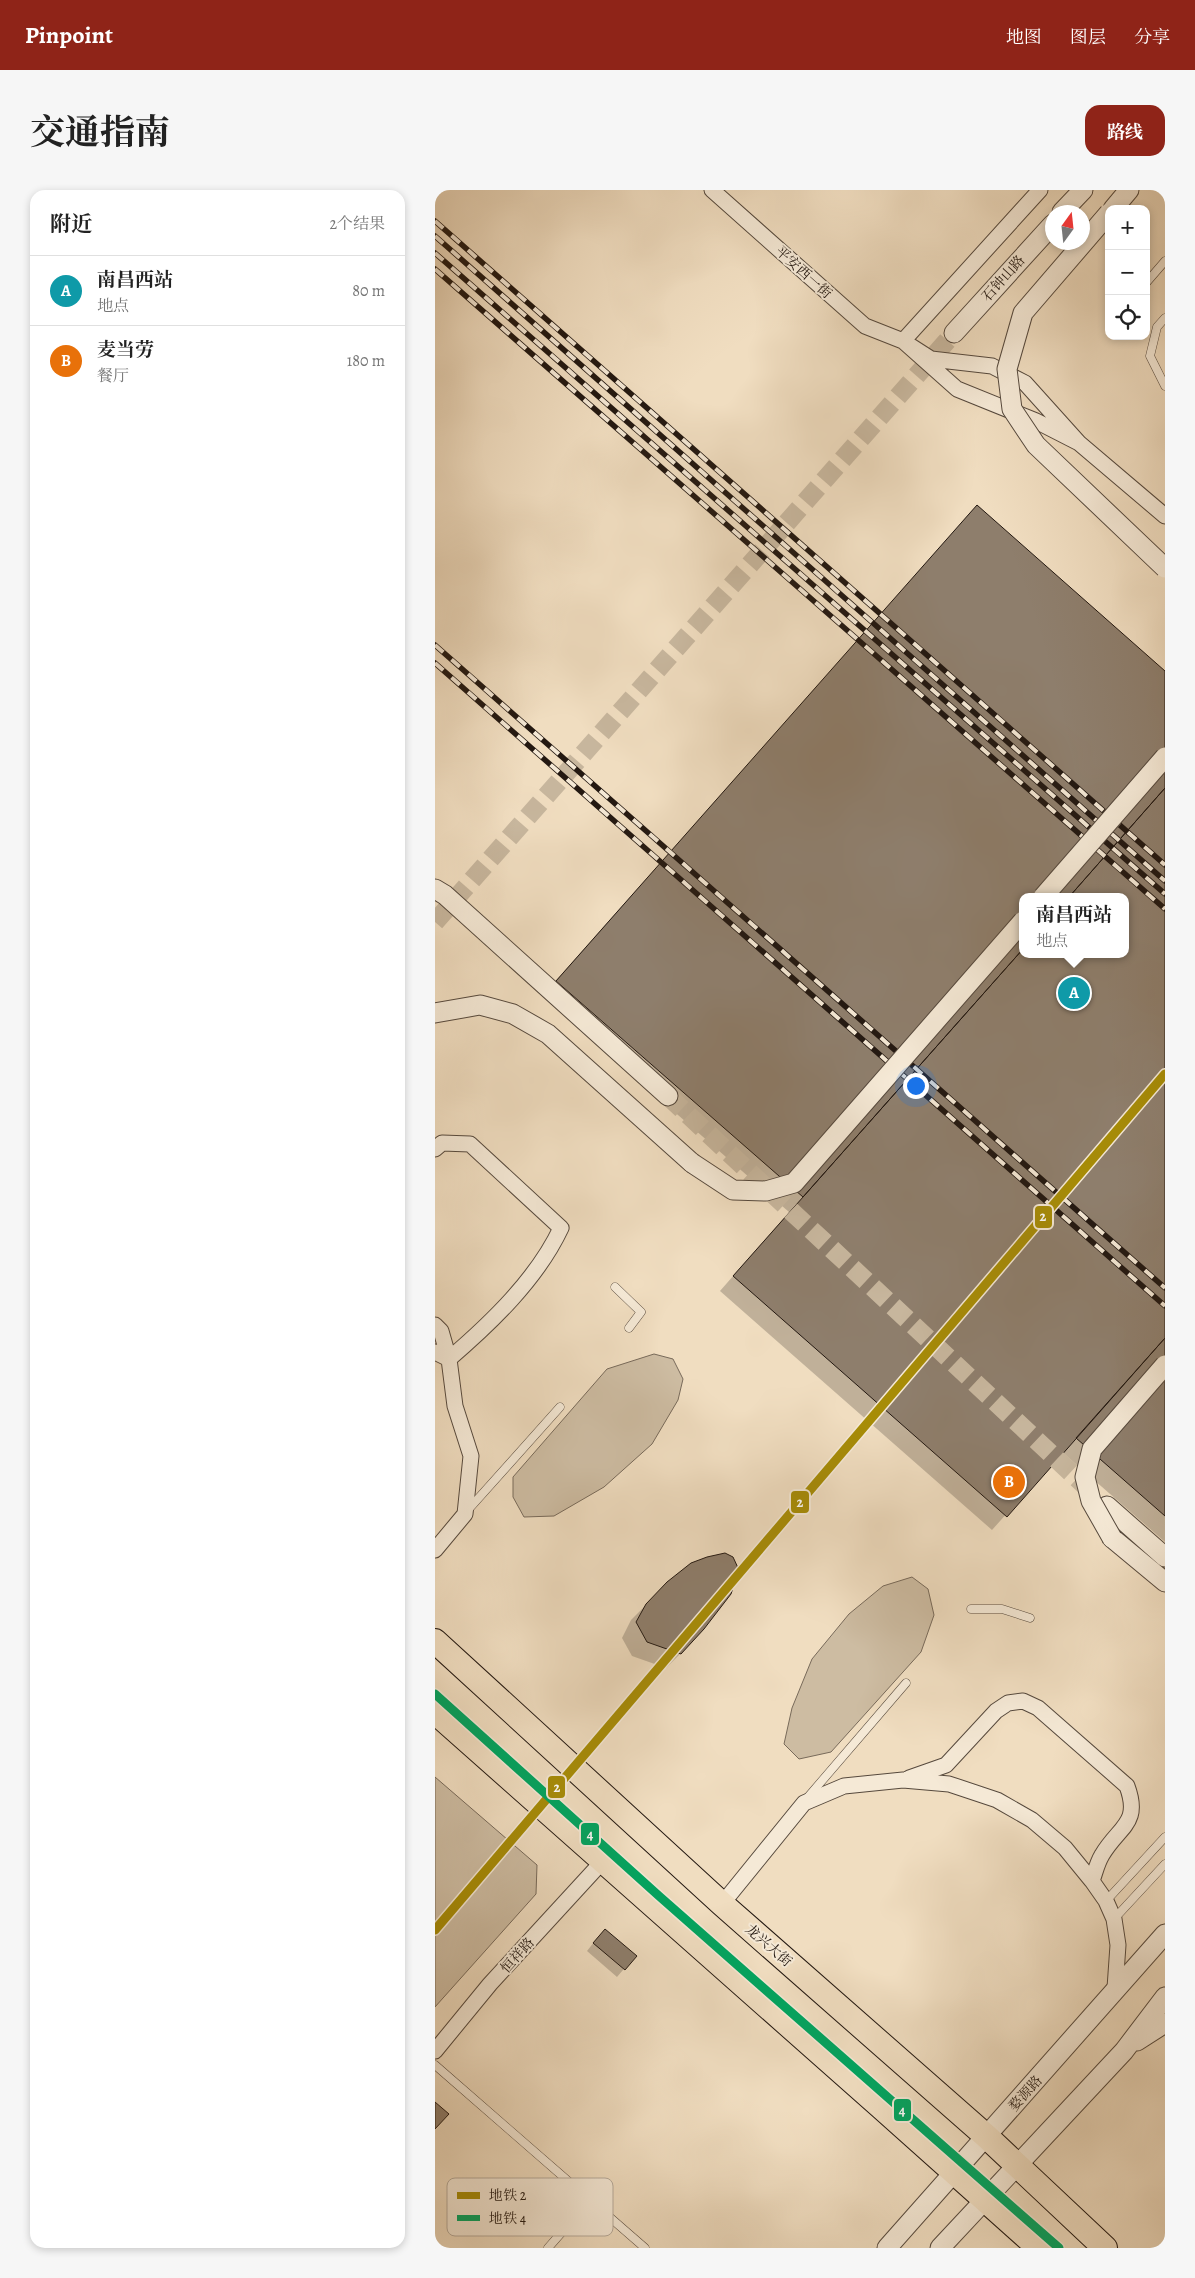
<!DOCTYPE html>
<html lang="zh">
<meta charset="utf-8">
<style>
:root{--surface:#fff;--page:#f6f6f6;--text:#222;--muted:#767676;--line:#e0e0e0;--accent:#8f2418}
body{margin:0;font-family:Alegreya,"Noto Serif SC",serif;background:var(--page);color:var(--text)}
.controls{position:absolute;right:15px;top:15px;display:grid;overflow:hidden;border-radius:10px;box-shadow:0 2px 8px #0003}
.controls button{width:45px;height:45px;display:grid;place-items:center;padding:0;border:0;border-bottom:1px solid var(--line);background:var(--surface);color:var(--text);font:25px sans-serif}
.compass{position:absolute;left:610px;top:15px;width:45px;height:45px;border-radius:50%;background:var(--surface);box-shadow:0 2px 8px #0003;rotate:15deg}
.you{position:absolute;left:480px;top:895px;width:18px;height:18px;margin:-12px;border:4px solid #fff;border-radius:50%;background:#1a73e8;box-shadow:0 0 0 8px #1a73e833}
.badge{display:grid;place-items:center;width:32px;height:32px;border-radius:50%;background:var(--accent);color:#fff;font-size:16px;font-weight:700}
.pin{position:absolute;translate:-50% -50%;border:2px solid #fff;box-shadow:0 1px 5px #0006}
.popup{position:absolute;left:584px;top:703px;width:110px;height:65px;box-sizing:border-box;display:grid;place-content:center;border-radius:10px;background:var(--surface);filter:drop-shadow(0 1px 4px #0005);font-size:16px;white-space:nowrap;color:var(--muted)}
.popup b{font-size:19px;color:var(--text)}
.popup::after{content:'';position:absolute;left:50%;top:100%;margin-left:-10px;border:10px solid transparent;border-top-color:var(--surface)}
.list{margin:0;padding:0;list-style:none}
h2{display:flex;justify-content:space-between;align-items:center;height:65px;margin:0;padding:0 20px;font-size:21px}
h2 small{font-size:16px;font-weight:400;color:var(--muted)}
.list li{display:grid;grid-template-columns:32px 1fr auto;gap:15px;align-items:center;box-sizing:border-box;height:70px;padding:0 20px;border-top:1px solid var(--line)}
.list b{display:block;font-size:19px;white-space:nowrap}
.list p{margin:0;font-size:16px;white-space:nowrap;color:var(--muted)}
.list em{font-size:16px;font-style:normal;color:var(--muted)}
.icon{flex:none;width:28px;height:28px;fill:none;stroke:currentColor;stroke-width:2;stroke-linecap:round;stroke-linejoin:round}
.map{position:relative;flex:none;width:730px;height:2058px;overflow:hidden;border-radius:15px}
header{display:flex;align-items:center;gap:30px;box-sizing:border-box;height:70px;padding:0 25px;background:var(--accent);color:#fff}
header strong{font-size:24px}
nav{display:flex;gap:28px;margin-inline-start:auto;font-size:18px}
.intro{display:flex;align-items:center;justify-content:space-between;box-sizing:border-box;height:120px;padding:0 30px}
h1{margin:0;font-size:35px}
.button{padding:12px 22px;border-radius:15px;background:var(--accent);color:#fff;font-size:18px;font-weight:700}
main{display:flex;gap:30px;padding:0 30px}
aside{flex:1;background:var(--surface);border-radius:15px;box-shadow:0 2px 8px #0003}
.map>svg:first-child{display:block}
</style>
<header>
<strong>Pinpoint</strong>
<nav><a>地图</a><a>图层</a><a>分享</a></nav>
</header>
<div class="intro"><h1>交通指南</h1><a class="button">路线</a></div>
<main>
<aside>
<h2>附近<small>2个结果</small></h2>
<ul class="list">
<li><span class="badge" style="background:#0f9aa8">A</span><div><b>南昌西站</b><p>地点</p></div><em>80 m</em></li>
<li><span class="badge" style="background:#e8710a">B</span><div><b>麦当劳</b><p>餐厅</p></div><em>180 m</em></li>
</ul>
</aside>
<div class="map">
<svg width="730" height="2058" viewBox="0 0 730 2058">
<rect width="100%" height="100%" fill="#f0ddc0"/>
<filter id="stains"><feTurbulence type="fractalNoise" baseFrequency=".004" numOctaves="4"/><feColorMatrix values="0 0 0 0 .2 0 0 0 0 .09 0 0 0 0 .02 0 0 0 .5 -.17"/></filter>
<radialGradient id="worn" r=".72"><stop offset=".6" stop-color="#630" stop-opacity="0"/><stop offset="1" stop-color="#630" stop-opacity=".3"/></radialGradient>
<path fill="#cdbca2" stroke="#786a5a" d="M219 1164 238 1169 248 1189 243 1210 217 1254 169 1297 119 1326 89 1327 78 1307V1287L172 1179Z
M477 1387 493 1399 499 1425 486 1462 396 1562 364 1569 349 1554 357 1518 377 1469 414 1424 448 1396Z
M0 1587 102 1675 101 1704 0 1817Z"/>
<path fill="#0003" fill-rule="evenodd" d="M542 317 730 482V1352L627 1262 557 1340 285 1101 354 1022 107 806ZM588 707H690V764H588Z
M233 1393 245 1464 231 1478 197 1466 187 1448 196 1430Z
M163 1747 200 1766 182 1787 152 1761Z"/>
<path fill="#8e7e6c" stroke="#231811" d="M542 315 730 481V598L634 707H588V759L368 1007 121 791Z
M730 598V1148L572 1327 298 1086 588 759V764H690V707H634Z
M730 1148V1326L641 1248Z
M290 1363 298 1367 304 1380 296 1404 269 1439 246 1464 212 1452 201 1432 211 1414 232 1392 256 1373 272 1367Z
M170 1739 202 1766 190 1780 158 1753Z
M0 1912 14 1924 0 1939Z"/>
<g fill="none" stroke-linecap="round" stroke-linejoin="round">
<path stroke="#c7b69d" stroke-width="19" stroke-dasharray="19 9" stroke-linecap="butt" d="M0 732 519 143
M233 906 660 1305"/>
<defs>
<path id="service" d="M711 93 730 71
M730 128 722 137 715 166 730 196
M180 1097 206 1122 194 1138
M32 1321 125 1217
M536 1419H567L595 1428
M373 1607 471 1493
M671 1711 730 1647
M679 1729 730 1674
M0 1875 210 2058
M113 2058 155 2010"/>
<path id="minor" d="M277 0 430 136 468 151 605 0
M644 253 601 231 522 199 468 151 496 169 557 176 590 193 644 253 730 326
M0 959 7 953 35 954 126 1038C102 1089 56 1133 14 1169L6 1141 0 1135
M0 1162 14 1169 20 1216 36 1266 30 1324 0 1360
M474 1588 511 1575 561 1521 573 1513 588 1511 603 1518 692 1596C706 1634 684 1636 667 1665 662 1673 660 1683 657 1691
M287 1714 369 1613 409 1596 468 1590 514 1594 562 1610 597 1630 630 1658 657 1691 671 1711 679 1729 683 1755 680 1798
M0 1861 55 1794 167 1672"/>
<path id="tertiary" d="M678 19 694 0
M627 22 648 0
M519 143 618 34
M0 699 10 705 233 906
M0 823 45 815 78 824 113 844 257 973
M672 1316 730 1367
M677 1348 730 1392
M702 1851 730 1833
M452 2058 730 1744
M505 2058 689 1861 730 1807"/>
<path id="primary" d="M0 1451 287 1714 551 1946 670 2058
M0 1522C201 1702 404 1878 604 2058"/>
</defs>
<use href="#service" stroke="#56493d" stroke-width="9"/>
<use href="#minor" stroke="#56493d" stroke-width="17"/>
<use href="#tertiary" stroke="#56493d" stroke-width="21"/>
<use href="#primary" stroke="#231811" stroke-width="26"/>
<use href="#service" stroke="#f5e9d6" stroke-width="8"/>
<use href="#minor" stroke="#f5e9d6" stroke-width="15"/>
<use href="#tertiary" stroke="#f5e9d6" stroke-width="19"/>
<use href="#primary" stroke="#f0ddc0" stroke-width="24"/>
<defs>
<path id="rail" d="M0 31 730 675
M0 46 730 691
M0 63 730 704
M0 79 730 719
M0 455 730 1098
M0 473 730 1116"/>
</defs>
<use href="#rail" stroke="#231811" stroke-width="5.5"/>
<use href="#rail" stroke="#f5e9d6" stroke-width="4" stroke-dasharray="11" stroke-linecap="butt"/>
<defs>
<path id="tertiary-bridge" d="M674 23 588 123 572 179 577 219 601 255 730 378
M608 707 730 567
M257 973 298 1000 331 1001 359 993 588 731
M677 1348 656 1311 650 1287 657 1259 730 1175"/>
</defs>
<use href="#tertiary-bridge" stroke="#56493d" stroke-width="21" stroke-linecap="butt"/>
<use href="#tertiary-bridge" stroke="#f5e9d6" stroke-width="19"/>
<defs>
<path id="metro-1" d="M0 1740 730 884"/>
<path id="metro-2" d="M0 1504 224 1706 624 2058"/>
</defs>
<use href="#metro-1" stroke="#f5e9d6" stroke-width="12"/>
<use href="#metro-2" stroke="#f5e9d6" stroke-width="12"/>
<use href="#metro-1" stroke="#a78c07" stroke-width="9"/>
<use href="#metro-2" stroke="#00a560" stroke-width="9"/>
</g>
<g text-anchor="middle" stroke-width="4" stroke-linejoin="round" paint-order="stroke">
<g font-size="14" fill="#231811" stroke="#f5e9d6">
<text transform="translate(369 82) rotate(42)" y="5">平安西一街</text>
<text transform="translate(568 88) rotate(-48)" y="5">石钟山路</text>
<text transform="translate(334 1755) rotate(41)" y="5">龙兴大街</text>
<text transform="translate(82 1765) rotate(-48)" y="5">恒祥路</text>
<text transform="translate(590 1903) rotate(-48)" y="5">婺源路</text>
</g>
</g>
<rect x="12" y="1988" width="166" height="58" rx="8" fill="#f5e9d6" stroke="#b6aa9b" stroke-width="1"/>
<rect x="22" y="2002" width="23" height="7" fill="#a78c07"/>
<rect x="22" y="2025" width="23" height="6" fill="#00a560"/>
<g font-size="14" fill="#231811">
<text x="54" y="2010">地铁 2</text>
<text x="54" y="2033">地铁 4</text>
</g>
<g stroke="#f5e9d6" stroke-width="2">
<rect x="599" y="1015" width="19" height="24" rx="5" fill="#a78c07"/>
<rect x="355" y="1300" width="20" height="24" rx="5" fill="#a78c07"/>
<rect x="112" y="1585" width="19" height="24" rx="5" fill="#a78c07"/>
<rect x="145" y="1632" width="20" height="24" rx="5" fill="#00a560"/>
<rect x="458" y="1908" width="19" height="24" rx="5" fill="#00a560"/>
</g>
<g font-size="14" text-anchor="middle" font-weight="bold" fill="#fff">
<text x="608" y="1031">2</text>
<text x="365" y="1317">2</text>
<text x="122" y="1602">2</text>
<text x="155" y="1649">4</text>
<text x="467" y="1925">4</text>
</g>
<rect width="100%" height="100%" filter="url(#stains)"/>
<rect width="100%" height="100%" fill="url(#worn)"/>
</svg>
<div class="controls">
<button>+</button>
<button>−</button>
<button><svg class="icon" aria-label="locate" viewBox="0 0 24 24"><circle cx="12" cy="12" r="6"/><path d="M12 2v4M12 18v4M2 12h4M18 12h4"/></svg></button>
</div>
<svg class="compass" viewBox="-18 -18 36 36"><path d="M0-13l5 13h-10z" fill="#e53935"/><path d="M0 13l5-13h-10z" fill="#767676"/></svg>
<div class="you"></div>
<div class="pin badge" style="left:639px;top:803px;background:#0f9aa8">A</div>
<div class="popup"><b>南昌西站</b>地点</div>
<div class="pin badge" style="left:574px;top:1292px;background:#e8710a">B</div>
</div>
</main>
